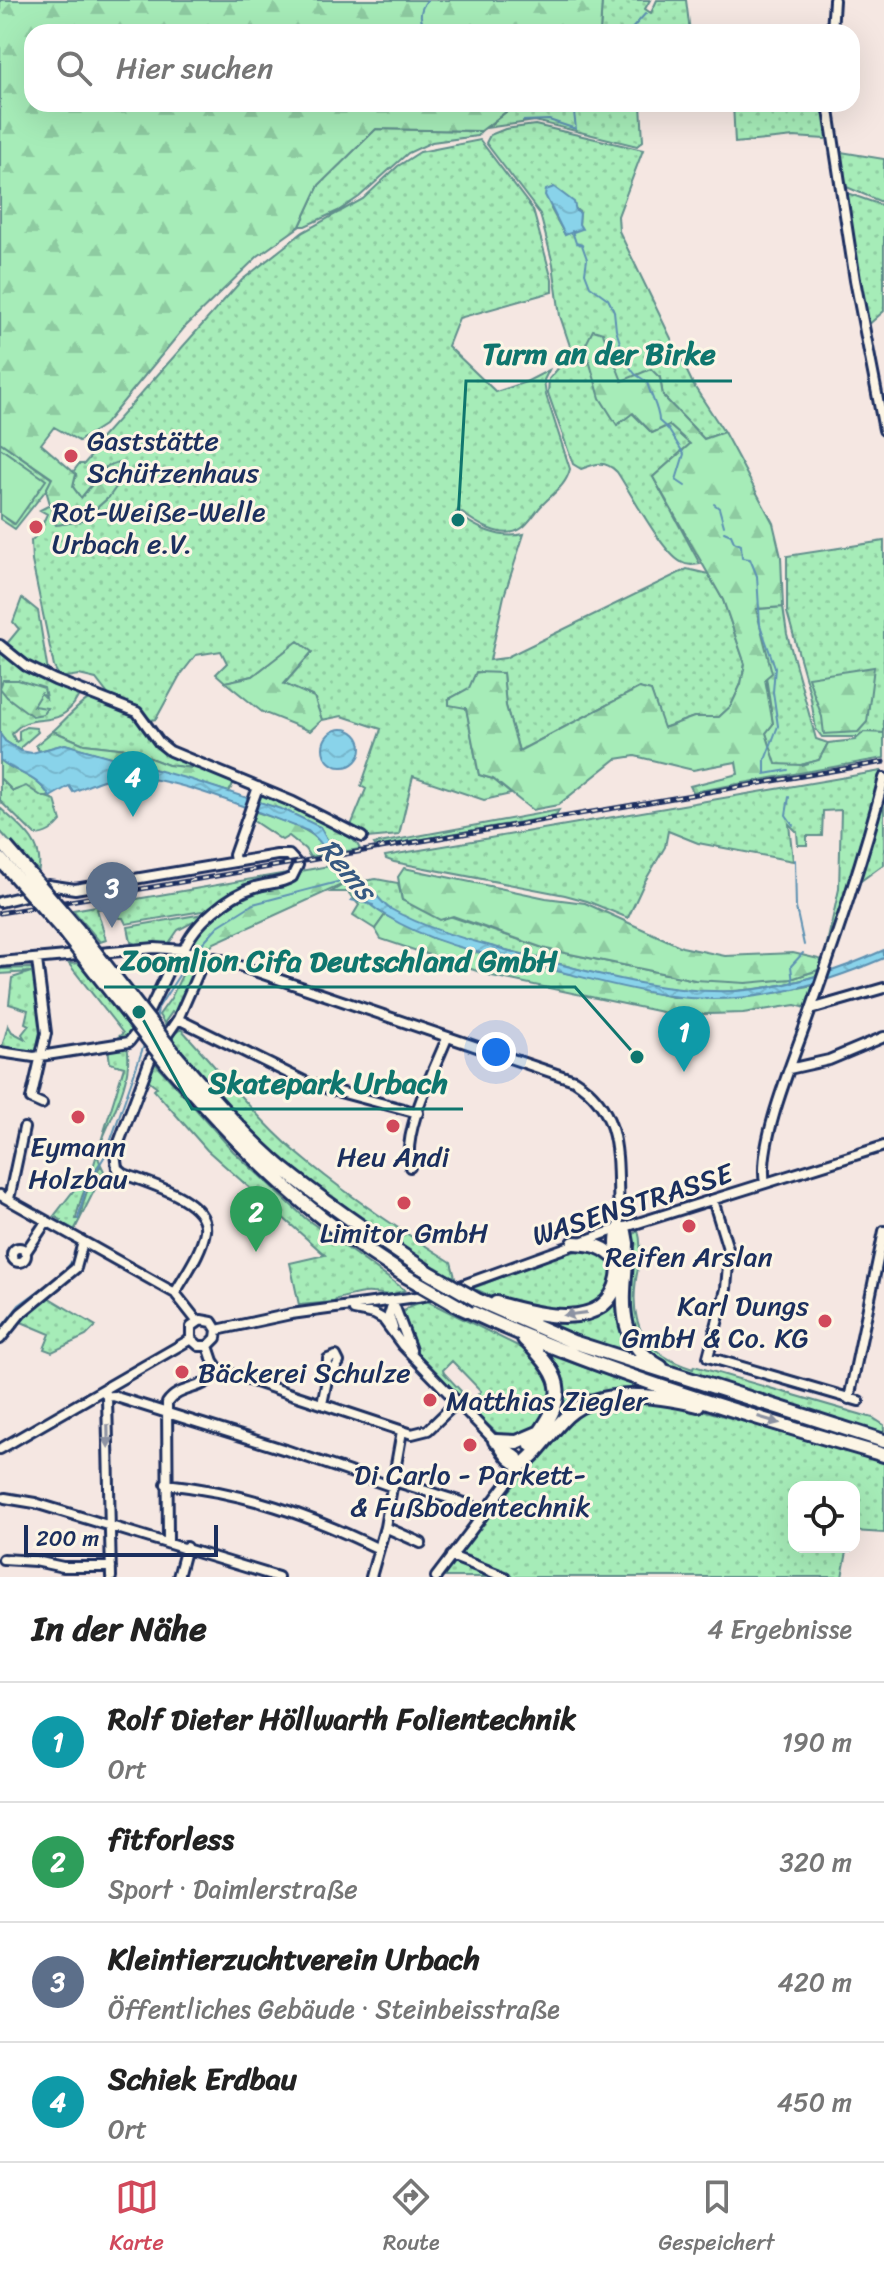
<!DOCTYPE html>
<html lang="de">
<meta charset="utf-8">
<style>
:root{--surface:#fff;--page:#f2f2f2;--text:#222;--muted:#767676;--line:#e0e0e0;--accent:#d1495b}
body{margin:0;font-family:Sriracha,sans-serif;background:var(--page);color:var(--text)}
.controls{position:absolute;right:24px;bottom:24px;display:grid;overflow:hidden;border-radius:16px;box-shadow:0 8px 32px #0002}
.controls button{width:72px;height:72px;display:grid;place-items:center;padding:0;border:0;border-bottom:2px solid var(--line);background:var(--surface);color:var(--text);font:40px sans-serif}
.scale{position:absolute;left:24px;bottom:20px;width:194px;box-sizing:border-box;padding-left:8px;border:4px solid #1b2f5e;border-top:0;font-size:22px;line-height:28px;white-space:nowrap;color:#1b2f5e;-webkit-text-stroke:6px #fcf5e5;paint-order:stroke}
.you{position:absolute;left:496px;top:1052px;width:28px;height:28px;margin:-20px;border:6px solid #fff;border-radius:50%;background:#1a73e8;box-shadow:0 0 0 12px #1a73e833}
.badge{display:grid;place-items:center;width:52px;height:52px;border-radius:50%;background:var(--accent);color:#fff;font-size:26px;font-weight:700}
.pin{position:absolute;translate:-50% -66px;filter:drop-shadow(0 2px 4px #0008)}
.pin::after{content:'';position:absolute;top:42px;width:28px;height:24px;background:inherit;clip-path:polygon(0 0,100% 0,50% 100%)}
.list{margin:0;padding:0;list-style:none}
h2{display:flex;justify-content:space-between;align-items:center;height:104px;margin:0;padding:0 32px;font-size:34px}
h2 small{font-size:26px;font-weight:400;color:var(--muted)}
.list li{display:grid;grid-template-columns:52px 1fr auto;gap:24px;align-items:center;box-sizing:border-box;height:120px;padding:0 32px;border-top:2px solid var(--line)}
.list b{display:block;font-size:30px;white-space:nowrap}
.list p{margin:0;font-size:26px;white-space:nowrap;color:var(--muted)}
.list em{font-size:26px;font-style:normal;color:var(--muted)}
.icon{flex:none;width:44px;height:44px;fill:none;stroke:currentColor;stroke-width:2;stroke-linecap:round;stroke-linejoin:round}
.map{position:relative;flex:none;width:884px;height:1577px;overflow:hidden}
.search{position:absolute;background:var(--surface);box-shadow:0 8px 32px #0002;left:24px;right:24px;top:24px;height:88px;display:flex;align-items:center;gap:20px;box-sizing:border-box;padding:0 28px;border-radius:24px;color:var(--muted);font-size:30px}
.sheet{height:584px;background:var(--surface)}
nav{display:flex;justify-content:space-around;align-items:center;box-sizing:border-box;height:112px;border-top:2px solid var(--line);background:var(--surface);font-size:22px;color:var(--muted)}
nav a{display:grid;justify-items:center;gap:4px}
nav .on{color:var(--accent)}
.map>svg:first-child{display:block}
</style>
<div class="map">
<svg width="884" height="1577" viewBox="0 0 884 1577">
<defs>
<pattern id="grass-dots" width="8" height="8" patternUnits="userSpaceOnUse" patternTransform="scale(2)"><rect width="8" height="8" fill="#a6ecb8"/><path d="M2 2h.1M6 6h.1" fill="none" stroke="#8ecba1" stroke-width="1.8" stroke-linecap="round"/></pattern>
<pattern id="forest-firs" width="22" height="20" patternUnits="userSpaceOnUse" patternTransform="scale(2)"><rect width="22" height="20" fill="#a6ecb8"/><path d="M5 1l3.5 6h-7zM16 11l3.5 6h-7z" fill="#8ecba1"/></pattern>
<pattern id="water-waves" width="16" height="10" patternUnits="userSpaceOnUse" patternTransform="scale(2)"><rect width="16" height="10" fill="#89d3ea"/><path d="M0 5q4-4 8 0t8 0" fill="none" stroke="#76b5cb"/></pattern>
</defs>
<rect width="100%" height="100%" fill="#f5e7e2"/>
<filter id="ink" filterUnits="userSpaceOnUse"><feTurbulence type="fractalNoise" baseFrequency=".0125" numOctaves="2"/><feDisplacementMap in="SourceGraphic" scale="16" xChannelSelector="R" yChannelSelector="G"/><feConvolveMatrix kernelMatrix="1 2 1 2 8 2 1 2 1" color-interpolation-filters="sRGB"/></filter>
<g filter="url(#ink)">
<path fill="url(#grass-dots)" stroke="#608e8b" stroke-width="2" fill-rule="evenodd" d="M602 0H650L645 9 651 13 657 0H686L690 32H600Z
M516 104H641L643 141 637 146 535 121 486 128Z
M733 104H825L828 136 825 139 794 137 735 143Z
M535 125 643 150 618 216 619 231 694 386 724 432 704 439 663 396 660 378 617 425 632 413 652 433 669 425 690 444 653 477 700 564C693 565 688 566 681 562 662 552 631 493 617 472 605 460 597 463 581 469L573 464 548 393 549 379 567 358 570 346 560 316 553 264 540 214 486 143 490 135 505 129ZM553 187 580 213 579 225 565 235 551 209Z
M376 129 481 131 477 136 432 142 408 153 359 197 338 211 305 226H300L319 185Z
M480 140 533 210 552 280V292L459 318 448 346 496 392 526 382 549 370 544 380 546 395 570 469C566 485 555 492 543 504 536 511 530 522 522 528 503 542 474 522 458 510L456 513C476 528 499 540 524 534L504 596 490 660 505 658 687 569 709 574 723 600 745 664 741 684 731 706 719 717H694L663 728 651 691 639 688 519 751 506 706 503 673 449 699 466 707 479 775 493 779 511 794 484 800 413 776 399 835 367 838 350 828 366 789 361 786 381 729 342 716 322 720 314 697 284 684 311 653 298 642 253 676 225 682 216 674 227 663 221 651 196 655 179 677 156 719 151 720 131 705 110 697 96 679 79 675 60 678 54 667 32 561 31 541 38 534 47 514 40 510 50 505 56 525 82 521 109 497 107 466 81 498 73 487 76 474 73 472 79 464H84L98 448 97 443 242 280 303 232 363 199 398 166 420 152Z
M841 152 884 159V203L842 185 837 155Z
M844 192 884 206V311L867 326Z
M0 442 52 479 46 490 15 529 0 519V514L14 524 45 480 0 448Z
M884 541V733L864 732 858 737H822L816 729 810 694 787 612V556Z
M22 598 38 611 48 672 45 670 42 673 26 664 5 646 19 629 13 622Z
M783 607 787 634 816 739 828 743 819 760 801 765H776L766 733 773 724 756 609Z
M0 649 36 677 72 691 78 697C59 734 30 708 12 734L16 742 19 740V731L26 727 36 728 38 732 21 747V751L5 741 0 734Z
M90 698 134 716 145 727 155 746 169 754 200 767V769L168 765 127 749 84 744 53 731C63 722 79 704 90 698Z
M881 771 869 830 828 948H826L839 889 841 810 823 811 822 836H807V845H798L797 832 789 824 793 861 698 843 668 831 665 847 645 881 628 918 587 901 565 895 394 862 386 859 385 856Z
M0 778 13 791 26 785 43 796 55 800 61 821C55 829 45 835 35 835L0 801Z
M884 788V864L858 883 873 838Z
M0 808C19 825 46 844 38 873L0 831Z
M559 810 556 816 376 847 374 844Z
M293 872 288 878 270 880 211 913 202 911 126 924 123 918H119L114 906 97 909 106 940 100 942 73 910Z
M376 879 398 883 402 900 546 949 695 980 791 979 821 969 819 975C779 988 735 993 693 992 641 990 588 971 538 958 489 945 432 935 388 908 379 903 373 889 364 881Z
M348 882 385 915 375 929 353 915 359 905 348 892H331Z
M203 914V917L178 930 169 943 137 945 131 942 128 927Z
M79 963 134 1034 130 1038 110 1044 123 1033 69 964Z
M194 963 198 965 176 1014 172 1012 165 1022 169 1025 167 1028 159 1015 171 998 183 973Z
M31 968 36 973 43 1032 37 1051 2 1047 8 1025 12 1032 25 1039 22 1034 29 1025 25 1023 28 1010 9 1004 12 978 31 972 0 974V969Z
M181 1029C223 1074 261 1125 309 1163 354 1200 402 1231 451 1262L455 1277C431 1270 407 1252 386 1238 303 1184 231 1116 170 1037Z
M127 1046C134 1077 111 1117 100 1145L97 1154 100 1163C87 1180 80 1198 76 1219H80C83 1198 89 1182 101 1165L104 1171 74 1231 59 1224 61 1220 54 1216 94 1164 124 1067 110 1063 108 1048Z
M154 1062 233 1151 305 1218 405 1290C389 1297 387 1294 372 1293 362 1291 347 1297 337 1299L334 1302 299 1305 290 1263 325 1255 207 1150 154 1090 157 1087 147 1079Z
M638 1230C643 1247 639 1262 636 1279 629 1328 646 1354 693 1369L694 1366 873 1418 884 1425V1433L673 1371 640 1348 627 1307 632 1236Z
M589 1248 607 1254 616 1270 604 1300 567 1315 510 1305 473 1288 560 1255Z
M621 1283V1307L642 1360 602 1349 528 1316H589Z
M46 1296 96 1326 86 1336 52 1352 44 1349 50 1334 19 1321 28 1310Z
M427 1301 536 1355 554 1391 539 1427 520 1438 500 1436 466 1404 464 1400 467 1397 475 1398 481 1391 452 1361 443 1370 444 1373 461 1391 460 1396C443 1387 390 1331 404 1311 409 1304 420 1303 427 1301Z
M550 1355 653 1392 596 1397 527 1456 557 1411Z
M630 1401 699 1409 884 1462V1533L854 1531V1487H794V1547H848L842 1577H440L561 1427C583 1408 602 1404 630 1401Z"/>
<path fill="url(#forest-firs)" stroke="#608e8b" stroke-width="2" d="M0 0H602L600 32H395L393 25 370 32H32V104H516L481 131 376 129 319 185 300 226 258 256 184 328 104 425 79 441 54 427 41 444 76 474 73 487 81 498 107 466 118 462 124 476 109 497 82 521 56 525 46 490 52 478 0 442Z
M593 330 603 333 622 381 651 369 660 378 663 396 704 439 724 432 773 523 781 557 783 607 756 609 772 673 765 679 773 724 766 733 776 764 801 765 819 760 828 743 855 740 864 732 884 733V758L693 792 690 786 738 774 736 762 693 770 635 756 616 759 558 805 532 810 493 779 479 775 466 708 449 705V699L469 688 476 672 503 673 506 706 519 751 639 688 651 691 664 728 694 717H719L731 706 741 684 745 664 723 600 653 477 690 444 669 425 652 433 633 413 617 425 600 398 585 346Z
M298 641 312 652 284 684 314 697 322 720 310 731 262 712 225 682 253 676Z
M874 667 867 722 858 732 824 734 822 717 808 677Z
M3 680H18L44 688 46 698 41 693 33 706 47 708 43 714 32 716 7 697 0 688Z
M53 731 84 744 127 749 168 765 200 769 234 782 229 792 65 744 39 751 36 745Z
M0 760C19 775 38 776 50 797H43L26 786 13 791 0 778Z
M265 794 331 823C338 835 354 835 360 849L335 853 320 827 257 801 258 796Z
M254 811C280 821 315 827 329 853L310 857 305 849 289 836 282 840 252 820Z
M334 865 348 882 214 943 208 950 195 947 192 942C216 907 251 892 291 883L297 881 301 871Z
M404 868 546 898 585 903 682 947 725 956 793 953 823 960 821 969 791 979 746 983 695 980 546 949 453 916 440 920 402 900 398 877Z
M385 915 433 938 500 958 672 997 742 998 815 985 807 1008 795 1005 743 1013 676 1015 492 976 381 939 375 929Z"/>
<path fill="#a6ecb8" stroke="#608e8b" stroke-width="2" d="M0 448 46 480 15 524 0 514Z"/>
<path fill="url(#water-waves)" stroke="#5d91b2" stroke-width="2" d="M554 187 574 202 576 211 580 213 579 224 582 229 565 235 545 195 546 190Z
M323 748a19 19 0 1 1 38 0a19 19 0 1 1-38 0Z
M0 734 5 741 21 751 32 753 65 744 192 780 287 811 320 827 341 864 350 873 356 872C361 878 385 906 389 908 429 931 477 942 521 954 593 973 663 994 737 991 788 988 838 971 884 950V958C816 987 746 1007 671 996 627 990 584 977 540 967 488 955 431 944 385 915 368 905 347 885 336 869 324 851 327 846 308 831 259 813 171 774 121 777 105 777 88 786 73 792L69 786 50 797C38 776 19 775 0 760Z"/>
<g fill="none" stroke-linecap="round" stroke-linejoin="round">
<path stroke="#5d91b2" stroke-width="2" d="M426 32C420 19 418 12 427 0
M629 32 646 13
M523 121 549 120 576 129 573 104
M572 231 576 243 582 245 587 259 585 273 590 286 608 299 614 311 616 330 626 362 635 374 647 382C650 395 659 408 659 421L668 429 684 454 676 480 685 486
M714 504 719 508 724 526
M724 532 731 535 734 542 741 545 742 558 750 559 757 576 760 625 775 667 773 692 778 726 765 760V774L788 770
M789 797 786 815 793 825
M795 860 796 908 804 945
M351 900 373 905
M196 950 218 926 253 904 345 880
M793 983 791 966 803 953
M156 1021 158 1008 192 955
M78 1219 86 1187 106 1154 144 1045
M0 1329 19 1305 63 1273 75 1257"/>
<defs>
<path id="minor" d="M832 32 834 0
M828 104 855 280 884 430
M0 645 26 666 55 680 137 712 159 742 170 751 293 802 362 837
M235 862 234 855 258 787
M0 902 24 896 48 885 75 889 277 855H289L298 865 292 877C281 884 267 883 255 887 229 895 193 924 184 950
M37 960 46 1033 31 1099 42 1104
M0 962 155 948 184 950 219 959 574 1080C630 1115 614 1171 620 1228
M811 1009 884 988
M178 1019 310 1084 418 1113
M0 1052 34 1057 129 1042 143 1024 171 965
M789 1069 829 1060 884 1037
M410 1167C402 1131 433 1073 447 1038
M765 1183C757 1142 796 1053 810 1012 837 935 864 857 884 778
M0 1195 175 1293 197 1321
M9 1199 24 1128
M713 1200 729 1252 726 1289 708 1357 859 1401
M12 1255a7 7 0 1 1 14 0a7 7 0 1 1-14 0Z
M25 1253 46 1222
M175 1293C185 1275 202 1252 205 1231 209 1199 147 1183 124 1174L117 1168 115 1153 150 1060 178 1019 206 955
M393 1302 411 1350
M354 1310 374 1314 383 1319 403 1346 495 1441C502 1451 507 1463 520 1466
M393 1328 389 1315 393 1302
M217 1330 291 1314 424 1296 460 1286 606 1233 884 1146
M0 1339 21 1313 76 1268 83 1242
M191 1339V1327L201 1320 212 1322 217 1330
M191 1339 199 1346H208L216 1338 217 1330
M208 1346 213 1361 219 1370
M219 1370 412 1434 428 1430 457 1402
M105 1393 107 1397 111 1577
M107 1397 113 1396 286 1450 393 1487
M849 1399 884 1231
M322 1404 327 1380 339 1362 336 1356 328 1359 327 1380
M501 1444 518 1457 520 1466
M0 1449 191 1339
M394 1481 471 1505
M166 1484C247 1493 307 1514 379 1549
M5 1498 35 1503 278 1577
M385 1527 421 1543
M168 1542 167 1403C180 1384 203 1393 219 1370
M451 1556 505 1577
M3 1559 35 1561 63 1567H111
M178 1577 186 1547
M371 1577 385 1527 402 1431
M436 1577 520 1466"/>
<path id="highway" d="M176 1056C210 1095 243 1135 282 1168 329 1206 378 1239 428 1272
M167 1063C221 1125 278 1187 345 1235 365 1249 386 1263 406 1276
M620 1228 625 1232 627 1243C626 1290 610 1340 661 1367
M574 1243C594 1244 604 1246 618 1261
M477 1300 573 1342 884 1441
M496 1303C533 1314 608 1335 618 1277 621 1261 613 1243 620 1228
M460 1307C595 1370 741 1414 884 1455
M524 1339C568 1382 567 1396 531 1445
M495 1441 517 1442 538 1433
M520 1466C539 1453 550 1432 567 1416 600 1386 659 1396 698 1405"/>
</defs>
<use href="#minor" stroke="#1b2f5e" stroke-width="14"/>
<use href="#highway" stroke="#1b2f5e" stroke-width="18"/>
<use href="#minor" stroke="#fcf5e5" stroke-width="8"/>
<use href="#highway" stroke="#fcf5e5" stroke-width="12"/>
<defs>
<path id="rail" d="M0 913 884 762"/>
</defs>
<use href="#rail" stroke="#1b2f5e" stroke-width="5"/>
<use href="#rail" stroke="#fcf5e5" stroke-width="2" stroke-dasharray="6" stroke-linecap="butt"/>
<defs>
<path id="highway-bridge" d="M6 847 77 929 176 1056
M0 859 62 929 167 1063
M428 1272 477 1300
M406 1276 460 1307"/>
</defs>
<use href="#highway-bridge" stroke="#1b2f5e" stroke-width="18" stroke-linecap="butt"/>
<use href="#highway-bridge" stroke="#fcf5e5" stroke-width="12"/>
</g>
<defs><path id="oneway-solid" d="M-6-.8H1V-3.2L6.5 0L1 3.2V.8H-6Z" transform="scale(2)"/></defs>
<g fill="#8c92a2">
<use href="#oneway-solid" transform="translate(575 1314) rotate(172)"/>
<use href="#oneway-solid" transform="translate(769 1420) rotate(17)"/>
<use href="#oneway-solid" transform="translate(108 1436) rotate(89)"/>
</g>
</g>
<g fill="#d1495b" stroke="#fcf5e5" stroke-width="3">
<circle cx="71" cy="456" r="8"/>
<circle cx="36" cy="527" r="8"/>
<circle cx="78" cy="1117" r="8"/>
<circle cx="393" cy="1126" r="8"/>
<circle cx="404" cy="1203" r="8"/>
<circle cx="689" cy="1226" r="8"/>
<circle cx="825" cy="1321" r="8"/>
<circle cx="182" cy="1372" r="8"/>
<circle cx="430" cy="1400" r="8"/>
<circle cx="470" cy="1445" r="8"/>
</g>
<g text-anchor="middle" stroke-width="6" stroke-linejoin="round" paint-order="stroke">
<g font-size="28" fill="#1b2f5e" stroke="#fcf5e5">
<text x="87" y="450" text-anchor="start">Gaststätte<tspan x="87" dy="32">Schützenhaus</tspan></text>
<text x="52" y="521" text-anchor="start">Rot-Weiße-Welle<tspan x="52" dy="32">Urbach e.V.</tspan></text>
<text x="78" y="1156">Eymann<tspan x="78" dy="32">Holzbau</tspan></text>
<text x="393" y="1166">Heu Andi</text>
<text x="404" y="1242">Limitor GmbH</text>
<text x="689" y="1266">Reifen Arslan</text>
<text x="809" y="1315" text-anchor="end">Karl Dungs<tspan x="809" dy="32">GmbH &amp; Co. KG</tspan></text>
<text x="198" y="1382" text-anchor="start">Bäckerei Schulze</text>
<text x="446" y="1410" text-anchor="start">Matthias Ziegler</text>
<text x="470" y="1484">Di Carlo - Parkett-<tspan x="470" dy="32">&amp; Fußbodentechnik</tspan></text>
</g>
<g font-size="28" fill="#1b2f5e" stroke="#fcf5e5">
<text transform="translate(632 1204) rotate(-18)" y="10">WASENSTRASSE</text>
</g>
<g font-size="30" font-style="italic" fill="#365881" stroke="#fcf5e5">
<text transform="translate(347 869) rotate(49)" y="10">Rems</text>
</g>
</g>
<path fill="none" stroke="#0f766e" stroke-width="3" d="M458 520L466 381H732M637 1057L575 987H104M139 1012L192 1109H463"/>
<g fill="#0f766e" stroke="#fcf5e5" stroke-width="3">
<circle cx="458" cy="520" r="8"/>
<circle cx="637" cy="1057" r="8"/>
<circle cx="139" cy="1012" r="8"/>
</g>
<g font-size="30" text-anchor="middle" font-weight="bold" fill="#0f766e" stroke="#fcf5e5" stroke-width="6" stroke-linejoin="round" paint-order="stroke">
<text x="599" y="364">Turm an der Birke</text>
<text x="339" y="971">Zoomlion Cifa Deutschland GmbH</text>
<text x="328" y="1093">Skatepark Urbach</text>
</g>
</svg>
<div class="controls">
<button><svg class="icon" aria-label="locate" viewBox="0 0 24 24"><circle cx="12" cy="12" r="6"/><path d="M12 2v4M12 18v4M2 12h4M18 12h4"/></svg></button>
</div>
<div class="scale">200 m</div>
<div class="you"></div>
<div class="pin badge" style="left:684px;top:1072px;background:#0f9aa8">1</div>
<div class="pin badge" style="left:256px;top:1252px;background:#2e9e5b">2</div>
<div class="pin badge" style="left:112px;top:928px;background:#5c6f8a">3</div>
<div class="pin badge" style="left:133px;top:817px;background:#0f9aa8">4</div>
<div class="search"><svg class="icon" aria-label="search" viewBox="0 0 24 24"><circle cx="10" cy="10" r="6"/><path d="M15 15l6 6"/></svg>Hier suchen</div>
</div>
<section class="sheet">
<h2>In der Nähe<small>4 Ergebnisse</small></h2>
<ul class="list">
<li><span class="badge" style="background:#0f9aa8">1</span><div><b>Rolf Dieter Höllwarth Folientechnik</b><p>Ort</p></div><em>190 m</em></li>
<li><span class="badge" style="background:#2e9e5b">2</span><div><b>fitforless</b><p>Sport · Daimlerstraße</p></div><em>320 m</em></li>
<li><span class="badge" style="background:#5c6f8a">3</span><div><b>Kleintierzuchtverein Urbach</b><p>Öffentliches Gebäude · Steinbeisstraße</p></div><em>420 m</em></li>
<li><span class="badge" style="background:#0f9aa8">4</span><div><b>Schiek Erdbau</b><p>Ort</p></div><em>450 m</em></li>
</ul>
</section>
<nav>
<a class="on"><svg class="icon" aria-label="map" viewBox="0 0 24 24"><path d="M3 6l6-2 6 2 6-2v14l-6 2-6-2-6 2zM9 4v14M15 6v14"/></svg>Karte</a>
<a><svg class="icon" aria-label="directions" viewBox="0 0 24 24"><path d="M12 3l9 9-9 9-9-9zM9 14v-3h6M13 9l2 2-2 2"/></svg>Route</a>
<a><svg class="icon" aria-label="saved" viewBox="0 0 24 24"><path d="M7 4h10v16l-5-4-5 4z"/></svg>Gespeichert</a>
</nav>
